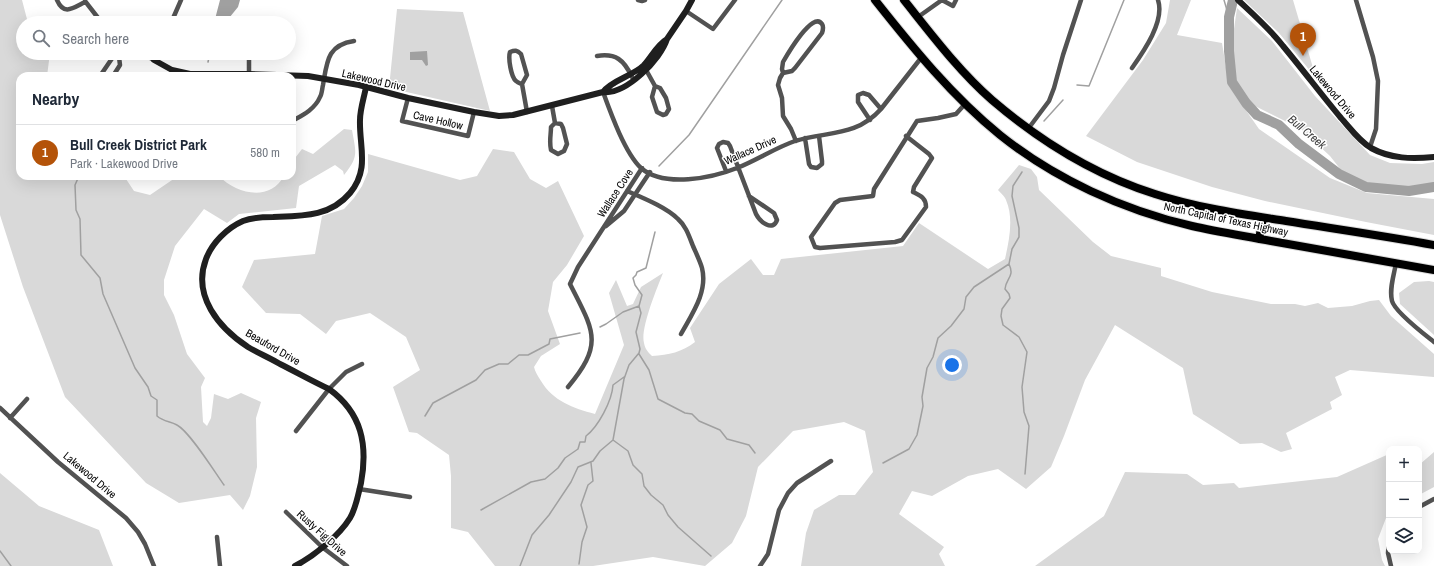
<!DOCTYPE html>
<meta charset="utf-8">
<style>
:root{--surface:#fff;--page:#f2f2f3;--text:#1f2937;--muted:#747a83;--line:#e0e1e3;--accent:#b45309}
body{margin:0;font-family:"Archivo Narrow",sans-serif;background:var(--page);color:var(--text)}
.controls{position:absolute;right:12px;bottom:12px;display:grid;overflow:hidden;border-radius:8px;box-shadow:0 4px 16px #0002}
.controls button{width:36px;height:36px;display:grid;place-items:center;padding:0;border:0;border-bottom:1px solid var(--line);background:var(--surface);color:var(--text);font:20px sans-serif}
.you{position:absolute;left:952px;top:365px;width:14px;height:14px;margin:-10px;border:3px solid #fff;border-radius:50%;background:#1a73e8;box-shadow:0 0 0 6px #1a73e833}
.badge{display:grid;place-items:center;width:26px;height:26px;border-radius:50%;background:var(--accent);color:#fff;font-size:13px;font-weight:700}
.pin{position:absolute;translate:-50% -33px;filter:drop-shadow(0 1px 2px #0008)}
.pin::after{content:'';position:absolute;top:21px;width:14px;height:12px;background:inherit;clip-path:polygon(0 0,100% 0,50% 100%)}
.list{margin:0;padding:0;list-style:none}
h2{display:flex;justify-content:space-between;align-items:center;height:52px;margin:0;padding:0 16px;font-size:17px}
h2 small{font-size:13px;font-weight:400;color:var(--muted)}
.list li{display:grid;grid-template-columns:26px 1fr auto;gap:12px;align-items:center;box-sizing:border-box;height:56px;padding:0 16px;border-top:1px solid var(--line)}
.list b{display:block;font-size:15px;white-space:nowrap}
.list p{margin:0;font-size:13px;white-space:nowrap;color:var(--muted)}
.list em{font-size:13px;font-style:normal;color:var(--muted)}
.icon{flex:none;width:22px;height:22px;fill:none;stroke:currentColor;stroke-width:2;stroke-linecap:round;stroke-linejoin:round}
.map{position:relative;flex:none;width:1434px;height:566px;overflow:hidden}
.search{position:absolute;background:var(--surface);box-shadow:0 4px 16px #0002;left:16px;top:16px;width:280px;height:44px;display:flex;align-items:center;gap:10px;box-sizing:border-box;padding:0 14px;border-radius:22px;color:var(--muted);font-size:15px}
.panel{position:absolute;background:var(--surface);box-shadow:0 4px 16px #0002;left:16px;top:72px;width:280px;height:108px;border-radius:12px}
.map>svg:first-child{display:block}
</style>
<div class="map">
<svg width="1434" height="566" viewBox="0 0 1434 566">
<rect width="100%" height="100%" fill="#fff"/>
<path fill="#d9d9d9" d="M0 0H22L28 23H23V53H50L47 76H20V176H124L134 191 150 195 178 176H219C236 194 270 202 284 176H292V162L302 149 313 154 344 129 352 130C356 153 359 156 344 175L343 171 335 165 299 186 296 208 239 214 227 223 204 209 175 246 164 280V295L174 315 187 354 205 378 201 387 203 422 207 426 211 418 214 394 228 399 241 393 261 402 256 418 257 467 250 496 243 510 230 495 179 503 146 483 65 397 23 287 0 215Z
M1170 0H1191L1177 35 1222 43 1229 86 1259 129 1330 178 1367 193 1434 199V235L1366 222 1265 201 1212 187 1137 162 1086 136 1143 60 1166 23Z
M1244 0H1293L1316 78 1279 33Z
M1237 8 1272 41 1315 96 1370 155 1390 163 1422 164 1434 162V189L1430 184 1407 189 1371 185 1345 175 1330 156 1301 129 1249 103 1232 79 1234 29Z
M397 9 463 12 490 111 389 88Z
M493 149 514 152 530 179 546 188 558 181 584 236 567 265 553 282 548 311 560 344 541 356 534 367C535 372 538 376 541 381 553 401 573 408 595 414L624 345 609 293 616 280 627 306 633 304 641 287 663 273C657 288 640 329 644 343 645 349 648 352 652 356 669 355 682 352 695 342L690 328 719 284 751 259 763 275H774L781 259 903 246 919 223 988 269 1005 259C1009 241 1014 218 1006 200 1005 197 1001 193 998 190L1019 165 1031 169 1037 177 1039 190 1093 242 1111 256 1161 268V276L1212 292 1271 304H1295L1305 306 1318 303 1328 308 1352 306 1370 301 1379 300 1391 316 1434 354V377L1350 370 1335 377 1342 395 1330 402 1332 409 1286 433 1292 449 1281 452 1262 443 1240 444 1193 414 1183 368 1115 325 1085 380 1064 436 1051 467 1026 489 998 469 968 476 932 496 912 491 899 514 944 547 939 554 945 566H801L806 533 814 510 839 495H855L873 472 865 431 844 422 793 431 758 467 746 516 732 543 705 566 653 557 593 566H495L468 532 451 528V476L449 455 417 433 409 432 393 387 420 370 406 337 370 313 336 321 326 334 300 314 266 313 242 287 254 260 315 254 322 216 344 209 354 198 362 186 368 172V154L460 180 477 176Z
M1429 281 1434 282V335L1400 304 1399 293 1414 282Z
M1434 452V487L1419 495V465Z
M1389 454V516L1386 518 1378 539 1382 560 1385 566H1035L1104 516 1125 472 1187 474 1203 485 1234 483 1239 488 1337 477Z
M0 473 39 506 99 530 113 566H0Z"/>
<path fill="#a0a0a0" d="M220 0H240L238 7 225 23H214Z
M427 51 428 65 426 66 422 60H410V52Z"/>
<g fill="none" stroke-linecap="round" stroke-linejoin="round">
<path stroke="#a0a0a0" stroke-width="1.5" d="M1224 0 1229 17
M208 62 210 53
M1077 85 1089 86 1124 0
M1044 121 1063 100
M659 166 689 135 782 0
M79 176 75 185 76 210 80 219 81 255 100 278 103 294 135 368 148 387 151 396 157 400V416C164 422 170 421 177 425 190 432 214 471 224 485
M1009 264C1015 277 1006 278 1005 289L1009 294 1010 298 1002 309 1001 316 1003 325 1019 337 1027 352 1022 387 1024 412 1029 426 1025 474
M600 327 606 324 623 312 639 306
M639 354 649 370 658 399 685 413 692 414 699 421 720 430 727 439 749 445 755 453
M425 416 433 403 476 380 485 370 499 364H508L519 355H528L549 344 550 339 580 333
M613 440 628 451 633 465 642 474 644 486 651 495 663 505 668 515 678 527 711 556
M883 463 909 449 917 435 923 406 922 397 927 368 933 357 938 338 951 326 964 309 966 297 974 287 1009 264 1012 249 1019 237V228L1012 196 1013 186 1022 172
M481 510 531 482 545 479 558 468 565 458 578 449 580 442H585L586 436C598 427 612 401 613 385L624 377
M0 551 11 566
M579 564 582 542 587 527 581 505 588 485 593 481 591 463
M520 566 532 535 549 515 571 482 578 467 593 461 600 451 613 440 624 379 629 365 639 353 640 349 636 332 641 313 639 306 642 295 635 285 633 278 636 275 637 272 646 268 655 232"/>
<path stroke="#a0a0a0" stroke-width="10" d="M1233 0 1229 17V51L1232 82 1246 103 1257 115 1279 125 1299 144 1339 174 1366 187 1409 191 1434 187"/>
<defs>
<path id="highway" d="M875 0C913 48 952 96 1000 135 1055 179 1123 210 1192 226 1218 232 1245 236 1271 241 1325 251 1380 260 1434 270
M904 0C932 35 959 71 992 100 1040 141 1095 175 1155 194 1198 208 1242 214 1286 221 1336 229 1385 236 1434 245
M1259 239 1263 218"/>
</defs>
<use href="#highway" stroke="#dbdbdb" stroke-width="10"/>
<path stroke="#525252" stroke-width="4.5" d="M57 0C64 16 73 8 85 2
M638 0 642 1 645 0
M1356 0 1373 57 1378 81 1376 129 1370 147
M85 1 102 23
M686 11 713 29 735 0
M918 17 942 0 953 6 956 0
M171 23 181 0
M141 53 154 60 157 53
M597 56C616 53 624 60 632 77
M645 68 655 86 660 88 666 98 669 109 666 114 663 115 657 112 652 97 655 86
M1132 68C1144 51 1165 21 1158 0
M783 73 782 69 783 62C787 55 813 10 822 24 824 27 823 30 822 33L795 68 792 71 783 73 780 78 778 85 782 98 783 116 791 129 796 141
M249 74V55
M100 76 113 57H119L123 53
M113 76 120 65 119 57
M522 84C519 83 518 83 516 81 511 77 508 58 510 52 515 50 517 50 521 54L527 75 522 84 527 112
M603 92C611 114 625 153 641 168 664 188 712 178 737 168 757 160 775 148 795 141 828 131 856 137 881 109L921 58
M408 98 402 121 468 136 474 112
M552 106 555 123
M870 120 858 102V95L863 93 869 95 881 109
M292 121C303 115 315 109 320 97 322 94 322 89 323 85 327 62 327 45 354 41
M555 123 561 124 563 128 567 144 564 151 558 154 551 150C549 141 551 135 551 127Z
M1028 129 1049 101 1054 88 1063 55 1081 0
M906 136 929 154 932 158 914 187 913 192C921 196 926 198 926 207L902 240 895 242 820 248 815 247 811 237 835 203 840 200 873 196 874 189 917 121 938 118 956 114 965 104
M805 138 809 164 811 167 817 168 822 164V161L819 136
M726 171 717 148 719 144 723 142 728 143 730 146 756 214C760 222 773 232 777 220L774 213 749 196
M627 191C643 198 666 207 678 219 686 226 689 236 693 246 696 253 700 261 702 268 708 292 692 314 681 334
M606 226 624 211 650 172
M1396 263C1394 275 1389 289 1392 301 1395 312 1424 334 1434 342
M568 387C605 343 593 330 570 284L578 267 642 168
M0 408 58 462 126 518 138 532 145 544 154 566
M10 418 27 399
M296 431 329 389 346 372 362 364
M359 489 410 497
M1419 507 1434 499
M286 512 322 547 347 566
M217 537 220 566
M1389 540 1388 553 1391 566
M760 566 768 554 779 510 788 493 797 483 831 461"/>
<path stroke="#1f1f1f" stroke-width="6" d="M1238 0C1254 15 1270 29 1283 46 1303 70 1321 94 1341 118 1350 128 1359 141 1371 148 1391 159 1412 159 1434 157
M154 60 172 70 190 74H249L308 76 359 85 408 98 474 112 499 116 513 115 603 92C626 95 661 59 667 39L686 11 692 0
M603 92C612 80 633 76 644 65 652 56 657 45 667 39
M295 566C314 556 339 536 350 518 356 508 358 495 361 483 368 445 362 413 329 389 312 381 296 372 280 364 270 358 258 353 248 347 219 328 192 296 206 259 212 243 227 228 243 221 253 217 263 217 273 217 302 216 330 217 350 193 370 169 359 146 360 120 360 109 364 98 366 87"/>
<use href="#highway" stroke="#000" stroke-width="8"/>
</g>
<g text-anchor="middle" stroke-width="3" stroke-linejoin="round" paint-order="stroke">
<g font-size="11" fill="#000" stroke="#fff">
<text transform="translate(374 80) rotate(13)" y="4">Lakewood Drive</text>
<text transform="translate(1333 92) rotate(50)" y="4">Lakewood Drive</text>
<text transform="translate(438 120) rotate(13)" y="4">Cave Hollow</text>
<text transform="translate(750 150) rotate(-24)" y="4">Wallace Drive</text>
<text transform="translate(615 193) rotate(-57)" y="4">Wallace Cove</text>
<text transform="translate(1226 219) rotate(12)" y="4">North Capital of Texas Highway</text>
<text transform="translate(273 347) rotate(30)" y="4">Beauford Drive</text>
<text transform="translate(90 475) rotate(40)" y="4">Lakewood Drive</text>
<text transform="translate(322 533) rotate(42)" y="4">Rusty Fig Drive</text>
</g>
<g font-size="12" font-style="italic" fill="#414141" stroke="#fff">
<text transform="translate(1307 132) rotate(40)" y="4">Bull Creek</text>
</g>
</g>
</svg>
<div class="controls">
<button>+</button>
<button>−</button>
<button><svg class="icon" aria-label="layers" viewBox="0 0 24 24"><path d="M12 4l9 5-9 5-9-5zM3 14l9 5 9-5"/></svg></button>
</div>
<div class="you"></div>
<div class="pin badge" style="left:1303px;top:56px">1</div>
<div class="search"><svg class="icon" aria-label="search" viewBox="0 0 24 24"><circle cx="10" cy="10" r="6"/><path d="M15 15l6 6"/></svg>Search here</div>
<section class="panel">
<h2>Nearby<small></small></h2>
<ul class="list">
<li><span class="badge">1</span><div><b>Bull Creek District Park</b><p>Park · Lakewood Drive</p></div><em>580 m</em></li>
</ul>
</section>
</div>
